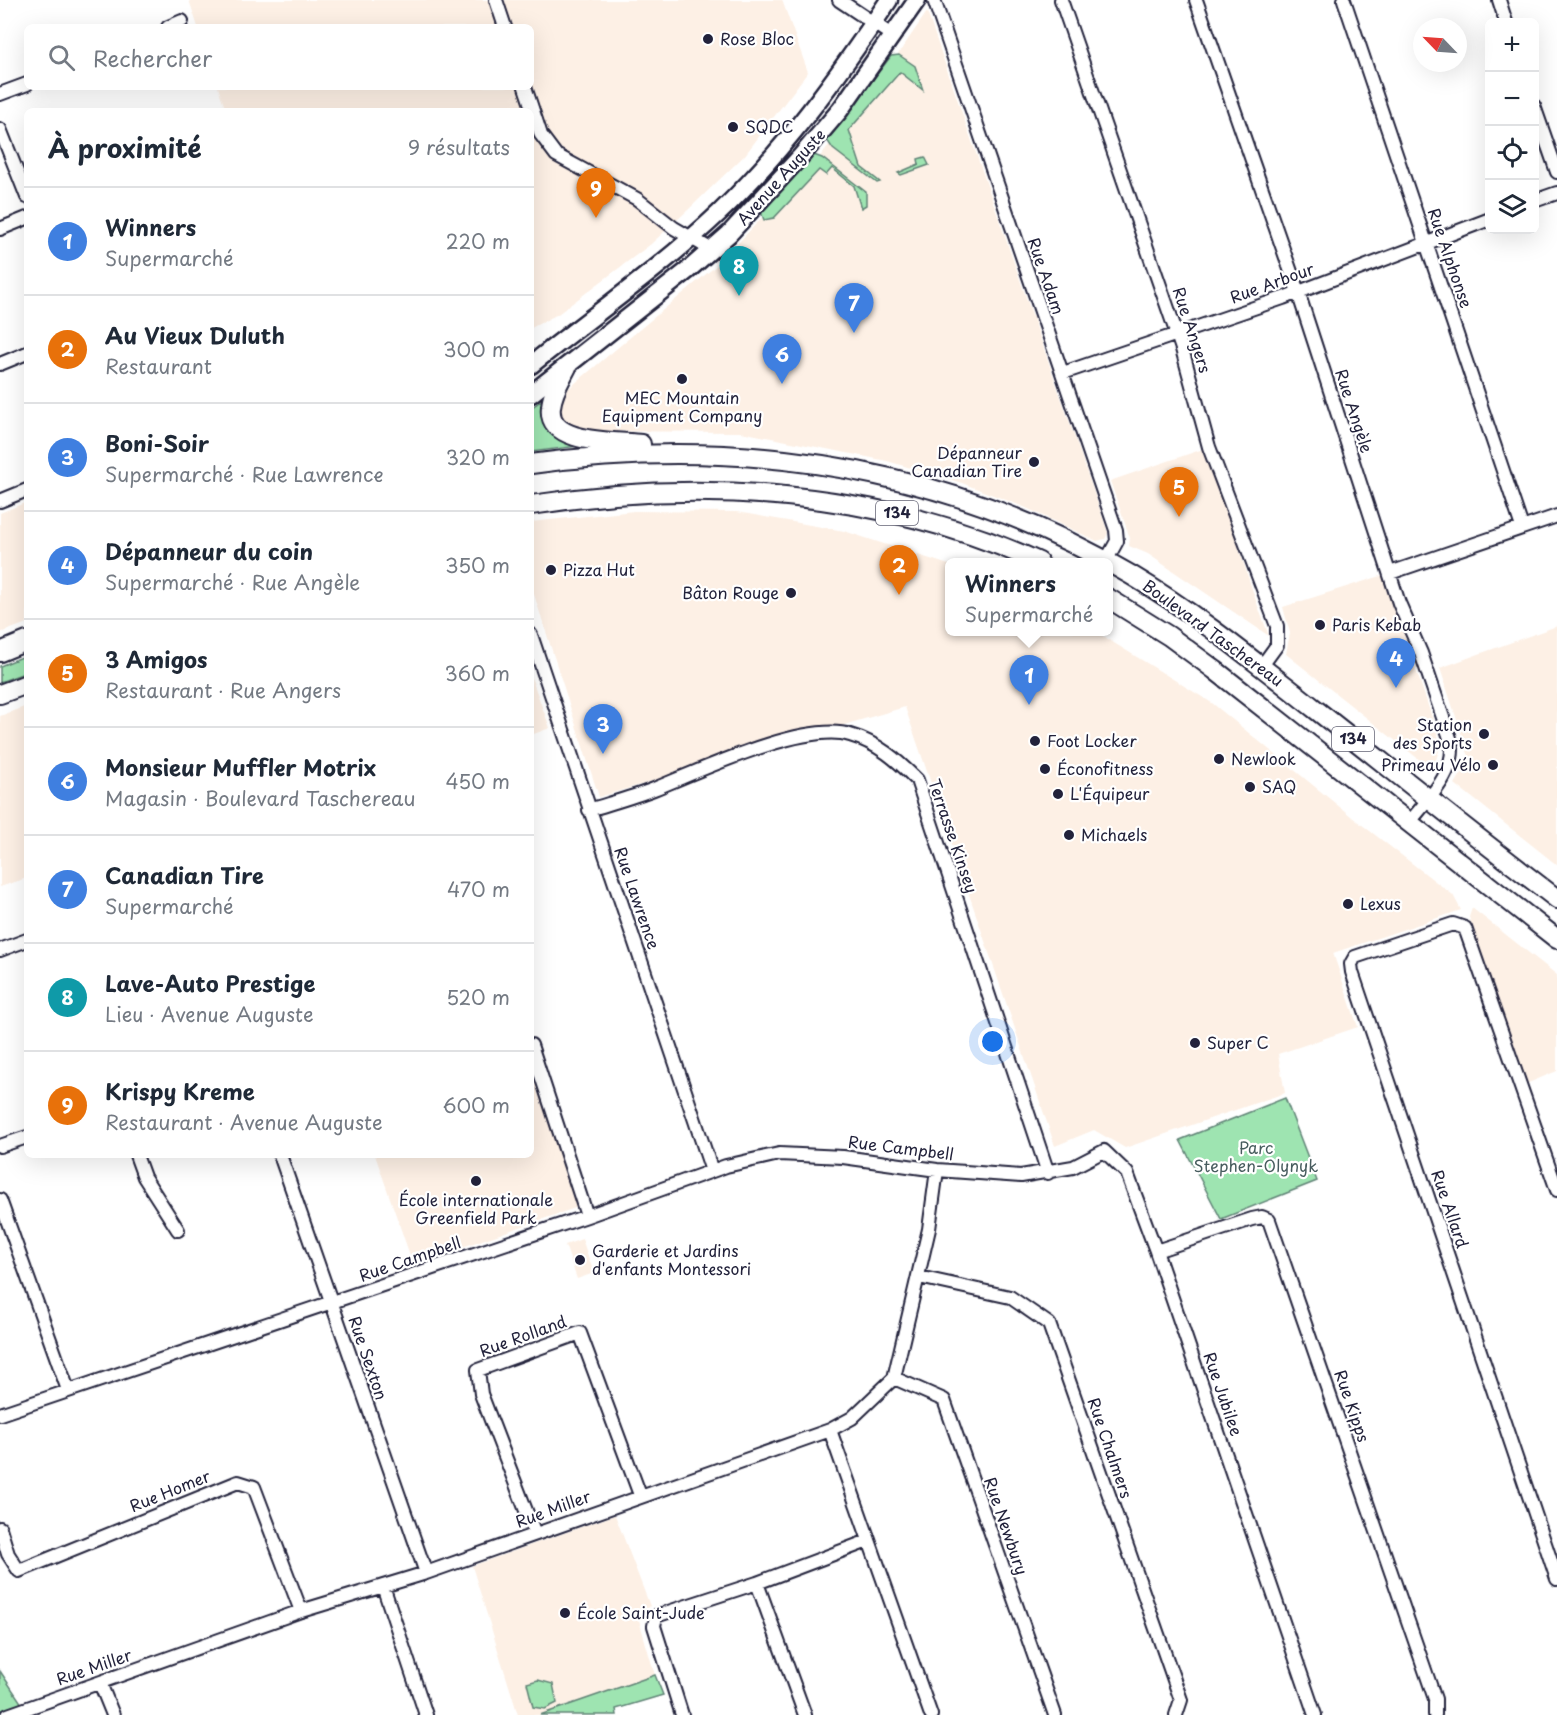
<!DOCTYPE html>
<html lang="fr">
<meta charset="utf-8">
<style>
:root{--surface:#fff;--page:#f6f6f7;--text:#1f2937;--muted:#747a83;--line:#e0e1e3;--accent:#b45309}
body{margin:0;font-family:"Playpen Sans",sans-serif;background:var(--page);color:var(--text)}
.controls{position:absolute;right:18px;top:18px;display:grid;overflow:hidden;border-radius:9px;box-shadow:0 6px 24px #0002}
.controls button{width:54px;height:54px;display:grid;place-items:center;padding:0;border:0;border-bottom:2px solid var(--line);background:var(--surface);color:var(--text);font:30px sans-serif}
.compass{position:absolute;left:1413px;top:18px;width:54px;height:54px;border-radius:50%;background:var(--surface);box-shadow:0 6px 24px #0002;rotate:295deg}
.you{position:absolute;left:993px;top:1042px;width:21px;height:21px;margin:-15px;border:4px solid #fff;border-radius:50%;background:#1a73e8;box-shadow:0 0 0 9px #1a73e833}
.badge{display:grid;place-items:center;width:39px;height:39px;border-radius:50%;background:var(--accent);color:#fff;font-size:20px;font-weight:700}
.pin{position:absolute;translate:-50% -50px;filter:drop-shadow(0 2px 3px #0008)}
.pin::after{content:'';position:absolute;top:32px;width:21px;height:18px;background:inherit;clip-path:polygon(0 0,100% 0,50% 100%)}
.popup{position:absolute;left:945px;top:558px;width:168px;height:78px;box-sizing:border-box;display:grid;place-content:center;border-radius:9px;background:var(--surface);filter:drop-shadow(0 2px 4px #0005);font-size:20px;white-space:nowrap;color:var(--muted)}
.popup b{font-size:22px;color:var(--text)}
.popup::after{content:'';position:absolute;left:50%;top:100%;margin-left:-12px;border:12px solid transparent;border-top-color:var(--surface)}
.list{margin:0;padding:0;list-style:none}
h2{display:flex;justify-content:space-between;align-items:center;height:78px;margin:0;padding:0 24px;font-size:26px}
h2 small{font-size:20px;font-weight:400;color:var(--muted)}
.list li{display:grid;grid-template-columns:39px 1fr auto;gap:18px;align-items:center;box-sizing:border-box;height:108px;padding:0 24px;border-top:2px solid var(--line)}
.list b{display:block;font-size:22px;white-space:nowrap}
.list p{margin:0;font-size:20px;white-space:nowrap;color:var(--muted)}
.list em{font-size:20px;font-style:normal;color:var(--muted)}
.icon{flex:none;width:33px;height:33px;fill:none;stroke:currentColor;stroke-width:2;stroke-linecap:round;stroke-linejoin:round}
.map{position:relative;flex:none;width:1557px;height:1715px;overflow:hidden}
.search{position:absolute;background:var(--surface);box-shadow:0 6px 24px #0002;left:24px;top:24px;width:510px;height:66px;display:flex;align-items:center;gap:15px;box-sizing:border-box;padding:0 21px;border-radius:9px;color:var(--muted);font-size:22px}
.panel{position:absolute;background:var(--surface);box-shadow:0 6px 24px #0002;left:24px;top:108px;width:510px;height:1050px;border-radius:9px}
.map>svg:first-child{display:block}
</style>
<div class="map">
<svg width="1557" height="1715" viewBox="0 0 1557 1715">
<rect width="100%" height="100%" fill="#fff"/>
<filter id="ink" filterUnits="userSpaceOnUse"><feTurbulence type="fractalNoise" baseFrequency=".0167" numOctaves="2"/><feDisplacementMap in="SourceGraphic" scale="12" xChannelSelector="R" yChannelSelector="G"/><feConvolveMatrix kernelMatrix="1 2 1 2 8 2 1 2 1" color-interpolation-filters="sRGB"/></filter>
<g filter="url(#ink)">
<path fill="#fdf0e5" d="M189 0H782L808 72 745 155 688 210 651 244 558 314 531 328V111H226L218 87H531V27H198Z
M927 12 1108 533 1105 539 1097 541 1024 507 962 483 887 461 741 432 576 431 564 420 560 408 568 389 717 265 818 159 883 76Z
M1206 448 1256 601 1269 636 1148 554 1129 546 1130 538 1110 481Z
M27 502V623L0 633V513Z
M634 511 737 512 844 531 949 565 950 632H1096L1212 703 1357 821 1453 895 1461 910 1333 953 1358 1027 1278 1054 1285 1093 1125 1148 1094 1130 1055 1146 905 707 599 797 531 585V522Z
M1384 575 1441 744 1435 763 1428 770 1421 761 1286 654 1290 633 1283 607Z
M1557 626V865L1455 784 1470 760 1440 668Z
M531 677 550 728 531 735Z
M27 706V878L0 887V716Z
M1472 908 1557 975V1071L1526 1084 1469 917Z
M531 1072 578 1207 413 1264 375 1155H531Z
M582 1239 594 1273 577 1279 565 1245Z
M615 1515 650 1606 639 1620 655 1675 540 1715H518L472 1566Z"/>
<path fill="#9ee4b1" stroke="#608376" stroke-width="1.5" d="M899 55 915 66 923 90 900 72 849 130 861 167 880 182 877 183 833 149 827 140 891 56Z
M814 155 822 158 866 192V205L861 208 854 186 832 168 826 175 819 170 774 218 764 220 761 212Z
M925 157 929 165 901 175 898 173 919 164 918 159Z
M542 400 545 401 579 446 531 452V408Z
M27 655V672L0 682V666Z
M1285 1098 1317 1181 1221 1219 1180 1140Z
M0 1671 22 1704 0 1711Z
M655 1675 663 1695 616 1709 617 1715H540Z
M538 1680 553 1684 557 1703 545 1709 533 1707 527 1683Z"/>
<g fill="none" stroke-linecap="round" stroke-linejoin="round">
<defs>
<path id="minor" d="M496 0 505 27
M839 0 893 36
M934 0 1116 530 1117 541 1106 561
M1061 0 1182 349 1209 447 1277 626V645L1261 667
M1196 0 1298 292 1399 603 1421 653 1451 741C1458 771 1426 801 1409 823
M1344 0 1522 527
M1499 0 1506 22
M168 27 182 21
M525 87 541 135 556 155 637 199 674 228 712 250
M0 94 27 84
M1534 106 1557 172
M0 129 27 197
M1534 201 1557 193
M0 229 27 218
M0 364 27 353
M1063 373 1283 298 1490 219
M0 501 27 490
M1390 573 1557 516
M531 635 712 1171
M589 810C611 803 633 797 654 789 699 771 805 721 850 735 878 743 897 760 917 780L1048 1173
M0 950 27 940
M531 1045 587 1216
M0 1146 27 1137
M136 1155 144 1177 178 1230
M280 1155 426 1573
M1557 1190 1465 928 1453 924 1355 957 1351 964 1352 972 1557 1579
M0 1200 68 1390
M1156 1251 1252 1219 1262 1217 1269 1220 1435 1699V1715
M919 1277 1010 1297 1049 1324 1181 1700 1176 1715
M894 1378 944 1400 1055 1715
M0 1414 587 1216 726 1166 779 1154 843 1157 937 1170 1021 1176 1073 1167 1104 1151 1127 1173 1156 1251 1315 1715
M830 1430 931 1715
M0 1528 8 1554 19 1571 238 1482 254 1487 301 1611
M535 1534 481 1394 478 1370 580 1333 640 1495
M757 1583 805 1715
M383 1586 426 1715
M100 1683 113 1715
M8 1715 301 1611 426 1573 830 1430 852 1418 894 1378 929 1229 937 1170
M682 1715 654 1626 656 1616 757 1583 868 1541"/>
<path id="secondary" d="M531 365C592 316 662 267 719 213 784 151 839 75 889 0
M531 394 687 271 729 234 801 156 840 110 917 0"/>
<path id="primary" d="M567 367C561 379 552 393 551 407 546 445 616 441 641 444
M531 464C742 436 946 466 1131 575 1197 614 1255 662 1315 709 1395 772 1476 837 1557 899
M531 505C703 478 880 490 1039 562
M1108 598 1169 636 1215 670 1557 939
M0 652 27 641
M0 694 27 684"/>
</defs>
<use href="#minor" stroke="#22223b" stroke-width="16"/>
<use href="#secondary" stroke="#22223b" stroke-width="21"/>
<use href="#primary" stroke="#22223b" stroke-width="22"/>
<use href="#minor" stroke="#fff" stroke-width="12"/>
<use href="#secondary" stroke="#fff" stroke-width="16"/>
<use href="#primary" stroke="#fff" stroke-width="18"/>
</g>
</g>
<g fill="#22223b" stroke="#fff" stroke-width="2">
<circle cx="708" cy="39" r="6"/>
<circle cx="733" cy="127" r="6"/>
<circle cx="682" cy="379" r="6"/>
<circle cx="1034" cy="462" r="6"/>
<circle cx="551" cy="570" r="6"/>
<circle cx="791" cy="593" r="6"/>
<circle cx="1320" cy="625" r="6"/>
<circle cx="1484" cy="734" r="6"/>
<circle cx="1035" cy="741" r="6"/>
<circle cx="1219" cy="759" r="6"/>
<circle cx="1493" cy="765" r="6"/>
<circle cx="1045" cy="769" r="6"/>
<circle cx="1250" cy="787" r="6"/>
<circle cx="1058" cy="794" r="6"/>
<circle cx="1069" cy="835" r="6"/>
<circle cx="1348" cy="904" r="6"/>
<circle cx="1195" cy="1043" r="6"/>
<circle cx="476" cy="1181" r="6"/>
<circle cx="580" cy="1260" r="6"/>
<circle cx="565" cy="1613" r="6"/>
</g>
<g text-anchor="middle" stroke-width="4.5" stroke-linejoin="round" paint-order="stroke">
<g fill="#fff" stroke="#646476" stroke-width="1.5">
<rect x="876" y="501" width="42" height="24" rx="4.5"/>
<rect x="1332" y="727" width="42" height="24" rx="4.5"/>
</g>
<g font-size="15" font-weight="bold" fill="#22223b">
<text x="897" y="518">134</text>
<text x="1353" y="744">134</text>
</g>
<g font-size="16" fill="#22223b" stroke="#fff" text-anchor="start">
<text x="720" y="45">Rose Bloc</text>
<text x="745" y="133">SQDC</text>
<text x="682" y="404" text-anchor="middle">MEC Mountain<tspan x="682" dy="18">Equipment Company</tspan></text>
<text x="1022" y="459" text-anchor="end">Dépanneur<tspan x="1022" dy="18">Canadian Tire</tspan></text>
<text x="563" y="576">Pizza Hut</text>
<text x="779" y="599" text-anchor="end">Bâton Rouge</text>
<text x="1332" y="631">Paris Kebab</text>
<text x="1472" y="731" text-anchor="end">Station<tspan x="1472" dy="18">des Sports</tspan></text>
<text x="1047" y="747">Foot Locker</text>
<text x="1231" y="765">Newlook</text>
<text x="1481" y="771" text-anchor="end">Primeau Vélo</text>
<text x="1057" y="775">Éconofitness</text>
<text x="1262" y="793">SAQ</text>
<text x="1070" y="800">L'Équipeur</text>
<text x="1081" y="841">Michaels</text>
<text x="1360" y="910">Lexus</text>
<text x="1207" y="1049">Super C</text>
<text x="476" y="1206" text-anchor="middle">École internationale<tspan x="476" dy="18">Greenfield Park</tspan></text>
<text x="592" y="1257">Garderie et Jardins<tspan x="592" dy="18">d'enfants Montessori</tspan></text>
<text x="577" y="1619">École Saint-Jude</text>
</g>
<g font-size="16" fill="#22223b" stroke="#fff">
<text transform="translate(781 177) rotate(-48)" y="6">Avenue Auguste</text>
<text transform="translate(1450 258) rotate(71)" y="6">Rue Alphonse</text>
<text transform="translate(1046 276) rotate(71)" y="6">Rue Adam</text>
<text transform="translate(1272 283) rotate(-20)" y="6">Rue Arbour</text>
<text transform="translate(1192 330) rotate(72)" y="6">Rue Angers</text>
<text transform="translate(1354 411) rotate(72)" y="6">Rue Angèle</text>
<text transform="translate(1213 633) rotate(36)" y="6">Boulevard Taschereau</text>
<text transform="translate(953 836) rotate(71)" y="6">Terrasse Kinsey</text>
<text transform="translate(637 898) rotate(71)" y="6">Rue Lawrence</text>
<text transform="translate(901 1148) rotate(7)" y="6">Rue Campbell</text>
<text transform="translate(1450 1209) rotate(71)" y="6">Rue Allard</text>
<text transform="translate(410 1259) rotate(-19)" y="6">Rue Campbell</text>
<text transform="translate(523 1336) rotate(-20)" y="6">Rue Rolland</text>
<text transform="translate(368 1358) rotate(71)" y="6">Rue Sexton</text>
<text transform="translate(1223 1394) rotate(71)" y="6">Rue Jubilee</text>
<text transform="translate(1352 1406) rotate(71)" y="6">Rue Kipps</text>
<text transform="translate(1110 1448) rotate(71)" y="6">Rue Chalmers</text>
<text transform="translate(170 1491) rotate(-22)" y="6">Rue Homer</text>
<text transform="translate(553 1509) rotate(-20)" y="6">Rue Miller</text>
<text transform="translate(1006 1526) rotate(71)" y="6">Rue Newbury</text>
<text transform="translate(94 1667) rotate(-19)" y="6">Rue Miller</text>
</g>
<g font-size="16" fill="#475c5e" stroke="#fff">
<text x="1256" y="1154">Parc<tspan x="1256" dy="18">Stephen-Olynyk</tspan></text>
</g>
</g>
</svg>
<div class="controls">
<button>+</button>
<button>−</button>
<button><svg class="icon" aria-label="locate" viewBox="0 0 24 24"><circle cx="12" cy="12" r="6"/><path d="M12 2v4M12 18v4M2 12h4M18 12h4"/></svg></button>
<button><svg class="icon" aria-label="layers" viewBox="0 0 24 24"><path d="M12 4l9 5-9 5-9-5zM3 14l9 5 9-5"/></svg></button>
</div>
<svg class="compass" viewBox="-18 -18 36 36"><path d="M0-13l5 13h-10z" fill="#e53935"/><path d="M0 13l5-13h-10z" fill="#747a83"/></svg>
<div class="you"></div>
<div class="pin badge" style="left:1029px;top:705px;background:#3f7fe0">1</div>
<div class="popup"><b>Winners</b>Supermarché</div>
<div class="pin badge" style="left:899px;top:595px;background:#e8710a">2</div>
<div class="pin badge" style="left:603px;top:754px;background:#3f7fe0">3</div>
<div class="pin badge" style="left:1396px;top:688px;background:#3f7fe0">4</div>
<div class="pin badge" style="left:1179px;top:517px;background:#e8710a">5</div>
<div class="pin badge" style="left:782px;top:384px;background:#3f7fe0">6</div>
<div class="pin badge" style="left:854px;top:333px;background:#3f7fe0">7</div>
<div class="pin badge" style="left:739px;top:296px;background:#0f9aa8">8</div>
<div class="pin badge" style="left:596px;top:218px;background:#e8710a">9</div>
<div class="search"><svg class="icon" aria-label="search" viewBox="0 0 24 24"><circle cx="10" cy="10" r="6"/><path d="M15 15l6 6"/></svg>Rechercher</div>
<section class="panel">
<h2>À proximité<small>9 résultats</small></h2>
<ul class="list">
<li><span class="badge" style="background:#3f7fe0">1</span><div><b>Winners</b><p>Supermarché</p></div><em>220 m</em></li>
<li><span class="badge" style="background:#e8710a">2</span><div><b>Au Vieux Duluth</b><p>Restaurant</p></div><em>300 m</em></li>
<li><span class="badge" style="background:#3f7fe0">3</span><div><b>Boni-Soir</b><p>Supermarché · Rue Lawrence</p></div><em>320 m</em></li>
<li><span class="badge" style="background:#3f7fe0">4</span><div><b>Dépanneur du coin</b><p>Supermarché · Rue Angèle</p></div><em>350 m</em></li>
<li><span class="badge" style="background:#e8710a">5</span><div><b>3 Amigos</b><p>Restaurant · Rue Angers</p></div><em>360 m</em></li>
<li><span class="badge" style="background:#3f7fe0">6</span><div><b>Monsieur Muffler Motrix</b><p>Magasin · Boulevard Taschereau</p></div><em>450 m</em></li>
<li><span class="badge" style="background:#3f7fe0">7</span><div><b>Canadian Tire</b><p>Supermarché</p></div><em>470 m</em></li>
<li><span class="badge" style="background:#0f9aa8">8</span><div><b>Lave-Auto Prestige</b><p>Lieu · Avenue Auguste</p></div><em>520 m</em></li>
<li><span class="badge" style="background:#e8710a">9</span><div><b>Krispy Kreme</b><p>Restaurant · Avenue Auguste</p></div><em>600 m</em></li>
</ul>
</section>
</div>
